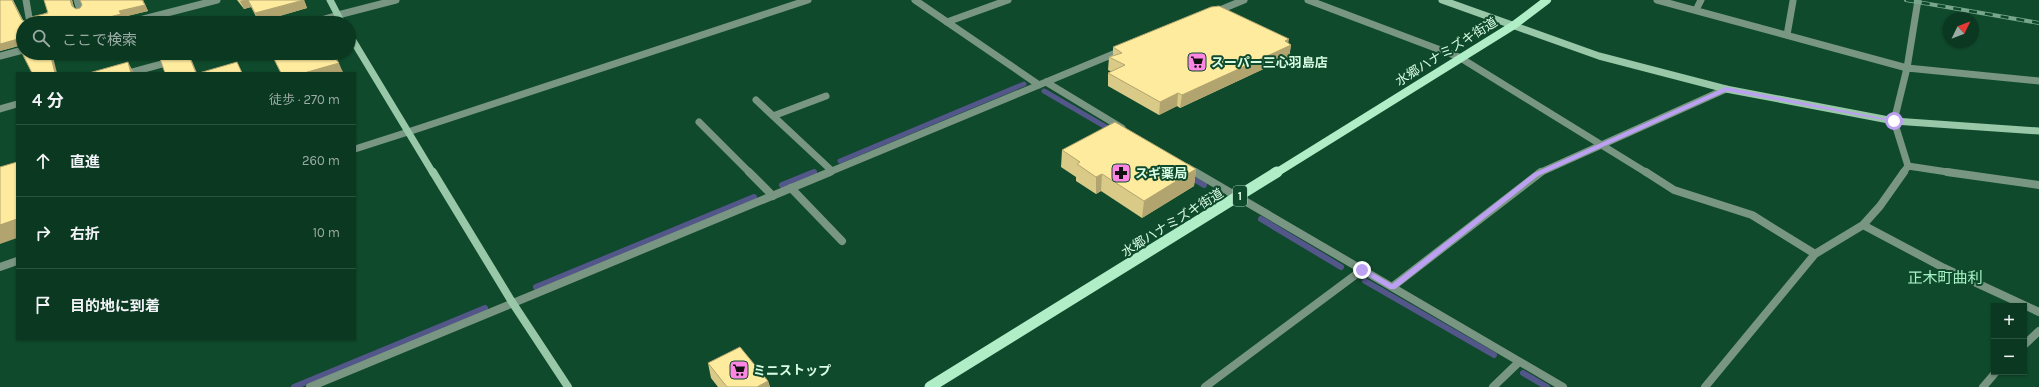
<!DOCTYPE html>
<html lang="ja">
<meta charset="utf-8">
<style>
:root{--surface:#0b3821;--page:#19432e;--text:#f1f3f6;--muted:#9aaca5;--line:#2b523f}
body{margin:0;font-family:Karla,"Noto Sans JP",sans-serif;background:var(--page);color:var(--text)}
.controls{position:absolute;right:12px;bottom:12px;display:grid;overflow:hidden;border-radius:0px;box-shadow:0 1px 3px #0004}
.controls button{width:36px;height:36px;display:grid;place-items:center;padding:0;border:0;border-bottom:1px solid var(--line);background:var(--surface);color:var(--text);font:20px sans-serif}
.compass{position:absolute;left:1943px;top:12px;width:36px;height:36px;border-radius:50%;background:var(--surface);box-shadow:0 1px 3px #0004;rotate:47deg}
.stop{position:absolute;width:12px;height:12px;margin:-9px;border:3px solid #bca0f2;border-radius:50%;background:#fff}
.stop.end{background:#bca0f2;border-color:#fff;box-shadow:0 1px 4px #0008}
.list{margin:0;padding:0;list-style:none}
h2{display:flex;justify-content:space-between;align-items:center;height:52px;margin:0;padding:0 16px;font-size:17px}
h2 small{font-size:13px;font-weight:400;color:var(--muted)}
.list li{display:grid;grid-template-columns:26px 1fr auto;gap:12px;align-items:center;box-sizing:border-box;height:72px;padding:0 16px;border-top:1px solid var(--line)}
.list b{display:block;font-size:15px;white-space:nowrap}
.list em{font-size:13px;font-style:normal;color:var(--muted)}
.icon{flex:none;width:22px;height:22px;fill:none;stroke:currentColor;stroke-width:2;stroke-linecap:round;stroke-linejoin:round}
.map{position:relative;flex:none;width:2039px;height:387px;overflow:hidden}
.search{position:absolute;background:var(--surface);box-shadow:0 1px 3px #0004;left:16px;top:16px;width:340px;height:44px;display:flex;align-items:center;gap:10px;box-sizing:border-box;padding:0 14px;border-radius:22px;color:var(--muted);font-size:15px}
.panel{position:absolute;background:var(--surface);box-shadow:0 1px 3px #0004;left:16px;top:72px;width:340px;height:268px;border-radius:0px}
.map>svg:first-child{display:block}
</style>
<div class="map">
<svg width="2039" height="387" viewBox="0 0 2039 387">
<rect width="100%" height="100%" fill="#0f4a2c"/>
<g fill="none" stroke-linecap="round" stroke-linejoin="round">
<path stroke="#525689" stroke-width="5" d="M1044 91 1111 130
M840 161 1024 84
M812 173 814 172"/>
<path stroke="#525689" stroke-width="6" d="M1189 176 1204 185
M782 185 814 172
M1261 219 1341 267
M1365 281 1494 355
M536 287 754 197
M1523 373 1547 387
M294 387 485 308"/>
<path stroke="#789682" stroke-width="7" d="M26 0 30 23
M77 0 80 10
M947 22 1008 0
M311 23 338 15
M129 73 202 53
M756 100 832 171
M0 109 17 104
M773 116 826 96
M699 122 750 173
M355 149 408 132"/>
<path stroke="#789682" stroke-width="8" d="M749 172 773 196
M791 188 842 241
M0 267 17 261
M1493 387 1519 362"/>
<path stroke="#789682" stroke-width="7" d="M915 0 1039 85
M1308 0 1459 57 1647 173
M1657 0 1907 68 2039 81
M1696 10 1701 0
M1215 12 1244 0
M338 15 396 0
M128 23 217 0
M1787 35 1793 1
M0 56 23 50
M1046 82 1122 128
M408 132 808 0
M1908 166 1954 173
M1187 167 1197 173
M827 173 1123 50
M1539 173 1726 89
M1903 173 1908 166 1894 121 1907 68 1918 0"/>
<path stroke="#789682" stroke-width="8" d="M1195 172 1563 387
M1646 172 1674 190 1752 215 1815 254
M1947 172 2039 185
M1863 225 1944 268 2039 312
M1392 287 1541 172
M2024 345 2039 331
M310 387 830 172
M1205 387 1362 270
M1705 387 1815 254 1863 225 1880 206 1904 172
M1983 387 1996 372"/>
<path stroke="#98c8a8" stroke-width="7" d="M330 0 342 23
M1442 0 1599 56 1726 89 1894 121 2039 131
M349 34 433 173"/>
<path stroke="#98c8a8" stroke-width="8" d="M433 172 512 302 568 387"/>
<path stroke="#afeec6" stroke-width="8" d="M1276 173 1514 25 1547 0"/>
<path stroke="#afeec6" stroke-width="11" d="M930 387 1277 172"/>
<defs>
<path id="rail" d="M1906 0 2039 23"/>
</defs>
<use href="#rail" stroke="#78a78d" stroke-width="4"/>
<use href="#rail" stroke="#0f4a2c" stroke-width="2.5" stroke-dasharray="8" stroke-linecap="butt"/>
</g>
<path fill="#daca88" d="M0 0H13L23 20 27 22 72 0 74 8 76 9 80 8 82 5 80 0H143L148 11 123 17 124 20 112 23H23V45H22L0 51Z
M237 0H304L307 8 259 22 251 7 244 9Z
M1288 43 1291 45 1289 57 1180 108 1177 106 1159 115 1108 86V73L1112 72 1108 70 1109 57 1113 55V47Z
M1062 150 1196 169 1194 186 1142 218 1101 191 1096 194 1076 181V177L1061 167Z
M708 363 768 381 770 387H718L711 378Z"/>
<path fill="#b2a46f" d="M12 0H13L24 23 22 20Z
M70 0H72L75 11 72 6Z
M142 0H143L148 11 123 17 124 20 112 23H87L119 11Z
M244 0H248L251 7 244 9 240 1Z
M304 0 307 8 259 22 255 13Z
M18 39 22 45 0 51V44Z
M1289 39 1288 46 1291 45 1289 57 1180 108 1182 95Z
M50 53H52L57 73H55Z
M168 53H183L170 57Z
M188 53 192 61 197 73H196Z
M337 58 341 68 343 72 340 73H304Z
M128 62 134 73H131Z
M1178 93 1177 106 1159 115 1160 102Z
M1196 169 1194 186 1142 218 1144 201Z
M1102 174 1101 191 1096 194V177Z
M17 219V238L0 244V225Z
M768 381 770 387H757Z"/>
<path fill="#feeb9e" stroke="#b2a46f" d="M0 0H12L22 20 27 22 31 17 48 13 44 0H70L72 6 76 9 80 8 82 5 80 0H142L145 5 119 11 121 14 87 23H23V42V40L18 39 0 44Z
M248 0H304L255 13Z
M1219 6 1289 39 1285 41 1291 45 1182 95 1178 93 1160 102 1108 73 1125 65 1109 57 1122 53 1113 47 1211 7Z
M23 46V53H50L55 73H32L20 49Z
M182 53H188L196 73H165L160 59Z
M271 53H335L337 58 335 59 339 63 304 73H281Z
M128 62 131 73H89Z
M237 62 242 73H199Z
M1115 122 1196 169 1144 201 1102 174 1096 177 1077 164 1080 162 1062 150Z
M17 162V219L0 225V167Z
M740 347 768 381 757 387H727L708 363Z"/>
<path fill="#bca0f2" d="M1726 87 1897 121 1894 122 1727 91 1538 176 1395 289H1390L1358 270 1364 268 1392 284 1534 173Z"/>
<defs>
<symbol id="supermarket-square" viewBox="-11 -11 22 22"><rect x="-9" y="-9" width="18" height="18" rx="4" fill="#fd86e2" stroke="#0f4a2c"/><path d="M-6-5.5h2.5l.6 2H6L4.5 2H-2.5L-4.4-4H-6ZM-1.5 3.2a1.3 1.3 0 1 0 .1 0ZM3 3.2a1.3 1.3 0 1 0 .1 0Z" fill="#111"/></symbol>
<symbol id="pharmacy-square" viewBox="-11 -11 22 22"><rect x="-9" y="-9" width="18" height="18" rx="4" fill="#fd86e2" stroke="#0f4a2c"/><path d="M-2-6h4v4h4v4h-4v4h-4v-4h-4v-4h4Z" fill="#111"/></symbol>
</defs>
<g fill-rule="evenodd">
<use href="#supermarket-square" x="1186" y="51" width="22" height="22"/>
<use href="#pharmacy-square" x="1110" y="162" width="22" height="22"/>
<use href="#supermarket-square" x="728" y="359" width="22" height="22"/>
</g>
<g text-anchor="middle" stroke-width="4" stroke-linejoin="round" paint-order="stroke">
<rect fill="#0f4a2c" stroke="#9cc7ae" stroke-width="1" x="1233" y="186" width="14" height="20" rx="3"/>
<g font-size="12" font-weight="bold" fill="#d9fde5">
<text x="1240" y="200">1</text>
</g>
<g font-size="13" fill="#d9fde5" stroke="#0f4a2c">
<text transform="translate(1446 51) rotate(-32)" y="5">水郷ハナミズキ街道</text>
<text transform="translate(1172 222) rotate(-32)" y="5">水郷ハナミズキ街道</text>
</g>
<g font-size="13" font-weight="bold" fill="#d9fde5" stroke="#0f4a2c" text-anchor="start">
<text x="1211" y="67">スーパー三心羽島店</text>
<text x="1135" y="178">スギ薬局</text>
<text x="753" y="375">ミニストップ</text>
</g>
<g font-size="15" fill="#a8f3c4" stroke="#0f4a2c">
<text x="1945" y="283">正木町曲利</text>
</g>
</g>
</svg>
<div class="controls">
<button>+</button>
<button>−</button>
</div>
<svg class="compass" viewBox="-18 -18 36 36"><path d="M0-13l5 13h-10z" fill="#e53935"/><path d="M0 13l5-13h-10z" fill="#9aaca5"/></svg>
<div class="stop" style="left:1894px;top:121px"></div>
<div class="stop end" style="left:1362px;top:270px"></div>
<div class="search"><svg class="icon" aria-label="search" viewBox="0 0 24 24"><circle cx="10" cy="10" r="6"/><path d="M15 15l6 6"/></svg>ここで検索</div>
<section class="panel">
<h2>4 分<small>徒歩 · 270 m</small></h2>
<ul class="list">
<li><svg class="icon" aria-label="ahead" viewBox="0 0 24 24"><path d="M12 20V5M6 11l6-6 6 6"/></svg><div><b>直進</b></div><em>260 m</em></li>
<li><svg class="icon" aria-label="right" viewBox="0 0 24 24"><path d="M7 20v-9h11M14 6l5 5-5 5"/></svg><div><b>右折</b></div><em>10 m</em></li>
<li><svg class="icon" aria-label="arrive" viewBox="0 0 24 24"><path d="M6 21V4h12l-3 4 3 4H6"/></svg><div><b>目的地に到着</b></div></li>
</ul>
</section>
</div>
